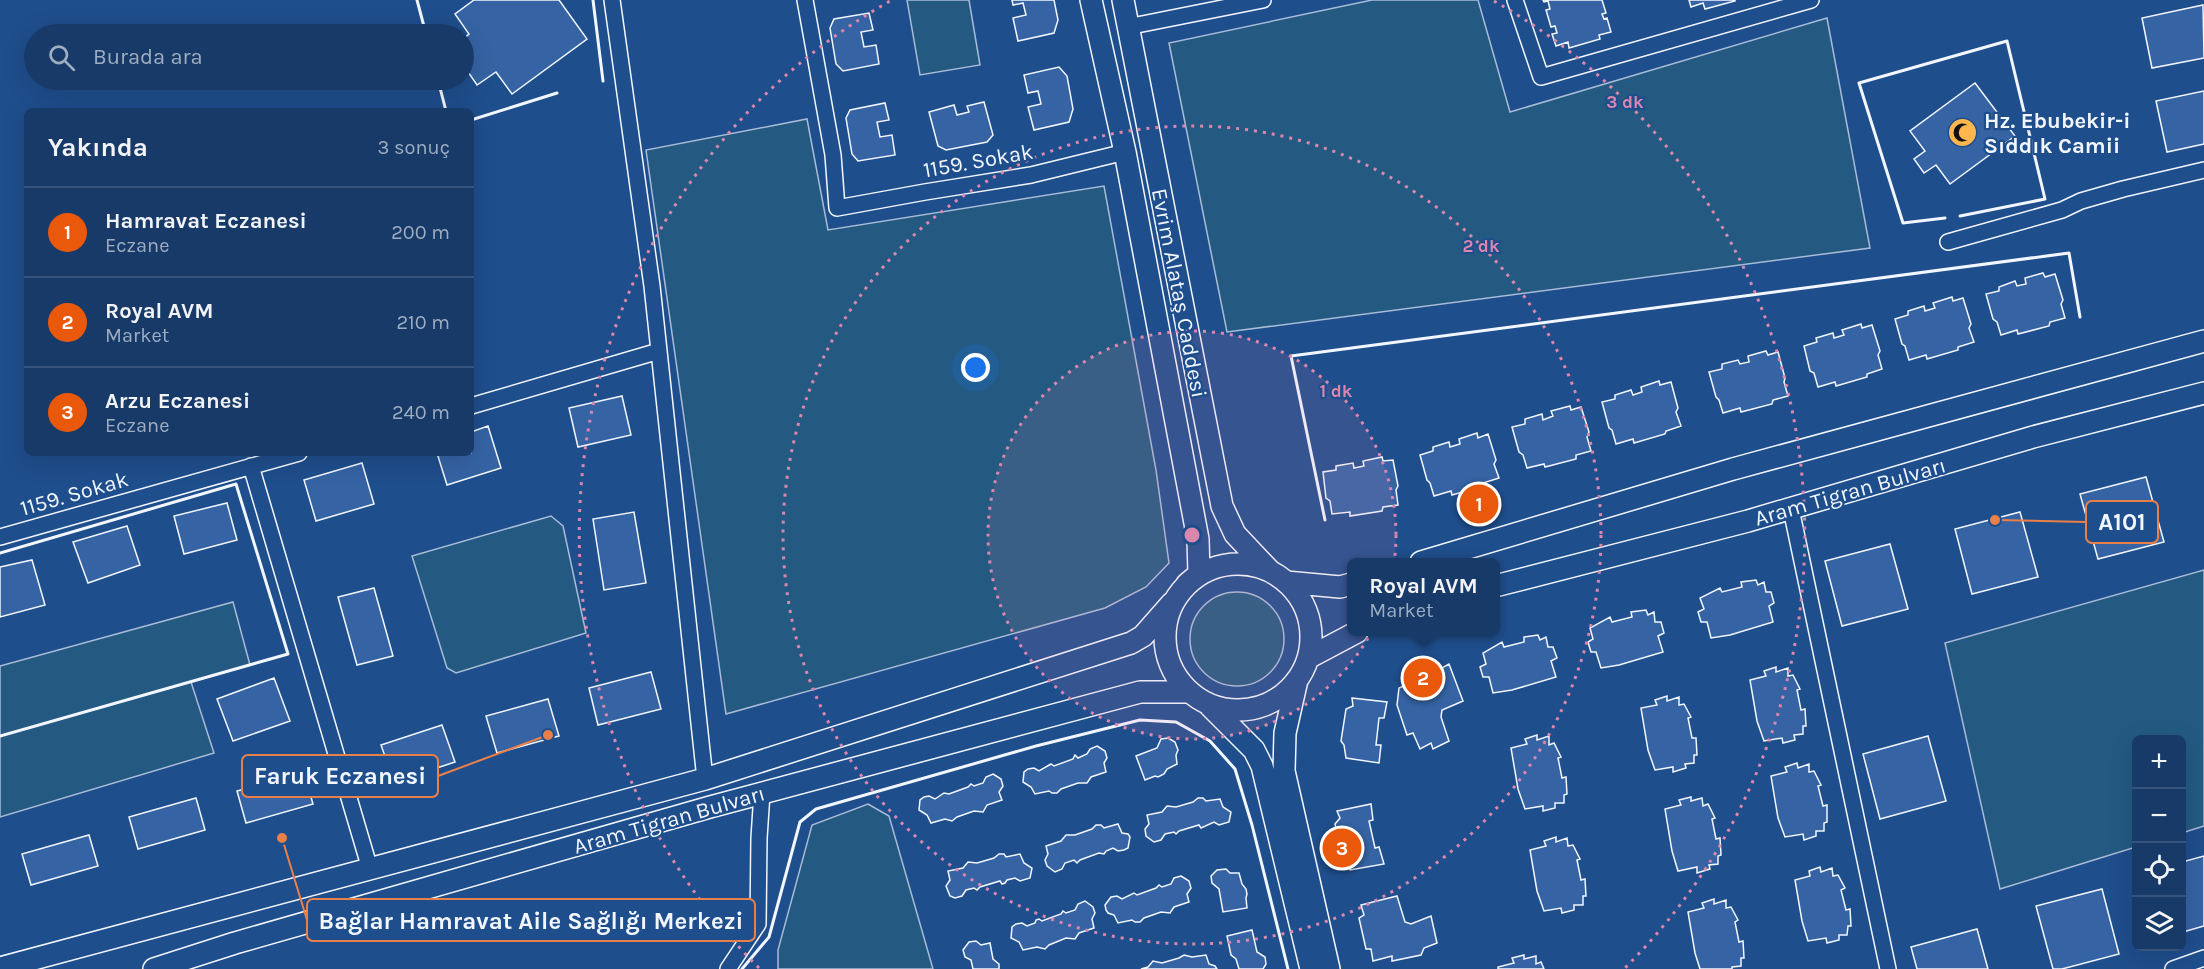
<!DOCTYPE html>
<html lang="tr">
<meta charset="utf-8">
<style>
:root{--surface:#173a69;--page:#20416f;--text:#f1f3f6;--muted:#9eadc0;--line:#36547d;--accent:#ea580c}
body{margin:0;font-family:Karla,sans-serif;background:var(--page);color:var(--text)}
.controls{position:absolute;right:18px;bottom:18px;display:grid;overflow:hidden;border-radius:9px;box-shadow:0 6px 24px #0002}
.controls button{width:54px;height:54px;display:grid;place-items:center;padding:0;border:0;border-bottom:2px solid var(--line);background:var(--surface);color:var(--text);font:30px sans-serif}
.you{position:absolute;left:976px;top:368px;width:21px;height:21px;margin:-15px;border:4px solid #fff;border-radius:50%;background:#1a73e8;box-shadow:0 0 0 9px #1a73e833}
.badge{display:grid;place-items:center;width:39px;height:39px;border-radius:50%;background:var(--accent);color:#fff;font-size:20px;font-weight:700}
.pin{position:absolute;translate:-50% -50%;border:3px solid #fff;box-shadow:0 2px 6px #0006}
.popup{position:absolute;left:1347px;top:558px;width:153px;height:78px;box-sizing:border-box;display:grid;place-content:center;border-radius:9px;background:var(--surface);filter:drop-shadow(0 2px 4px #0005);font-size:20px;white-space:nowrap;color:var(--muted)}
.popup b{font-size:22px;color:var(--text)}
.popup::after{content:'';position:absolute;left:50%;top:100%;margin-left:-12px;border:12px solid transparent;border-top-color:var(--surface)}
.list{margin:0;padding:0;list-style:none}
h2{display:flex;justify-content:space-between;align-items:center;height:78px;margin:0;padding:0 24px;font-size:26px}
h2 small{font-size:20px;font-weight:400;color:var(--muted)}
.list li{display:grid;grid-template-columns:39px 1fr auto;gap:18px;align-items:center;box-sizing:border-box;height:90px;padding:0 24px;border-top:2px solid var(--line)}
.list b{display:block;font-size:22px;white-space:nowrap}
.list p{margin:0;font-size:20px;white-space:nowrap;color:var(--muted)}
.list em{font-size:20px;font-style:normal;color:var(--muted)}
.icon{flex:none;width:33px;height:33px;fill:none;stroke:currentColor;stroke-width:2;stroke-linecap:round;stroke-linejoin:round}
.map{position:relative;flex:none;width:2204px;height:969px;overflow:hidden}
.search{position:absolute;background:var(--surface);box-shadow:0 6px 24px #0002;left:24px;top:24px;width:450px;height:66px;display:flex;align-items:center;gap:15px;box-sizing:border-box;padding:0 21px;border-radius:33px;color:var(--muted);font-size:22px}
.panel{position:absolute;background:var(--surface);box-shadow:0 6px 24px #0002;left:24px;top:108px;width:450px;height:348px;border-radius:9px}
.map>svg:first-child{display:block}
</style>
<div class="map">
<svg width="2204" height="969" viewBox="0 0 2204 969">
<rect width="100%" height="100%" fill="#1f4e8c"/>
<path fill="#245a82" stroke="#a8bbd7" stroke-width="1.5" d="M907 0H969L980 65 920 75Z
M1372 0H1478L1510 112 1827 18 1870 248 1227 332 1169 43Z
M807 119 828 230 1104 186 1156 470 1169 563 1146 587 1105 608 726 714 646 150Z
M551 516 563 526 586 633 456 673 447 668 412 556Z
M2204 570V826L2182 833V740H2136V847L2000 889 1945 643Z
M1190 639a47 47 0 1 1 94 0a47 47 0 1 1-94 0Z
M233 602 250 665 191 682 214 753 0 817V666Z
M868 804 889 816 933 969H778V950L812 825Z"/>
<path fill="#3563a3" stroke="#f2f6ff" stroke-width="1.5" d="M474 0H559L587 39 512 94 496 72 477 85 464 66V38L469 34 455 14Z
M1012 0H1054L1058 20 1054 33 1018 41 1013 18 1026 15 1023 3 1013 5Z
M1543 0H1602L1606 13 1602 14 1604 19 1607 18 1611 32 1599 35 1600 39 1569 48 1568 42 1556 46 1552 34 1557 33 1555 26 1551 27 1546 10 1550 9 1548 1 1544 2Z
M1689 0H1735V1L1705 9 1703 3 1691 7Z
M2203 5 2204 58 2152 68 2142 18Z
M869 13 873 30 861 32 864 47 876 45 879 64 843 71 836 64 830 28 834 19Z
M1059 67 1067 76 1073 109 1069 122 1034 130 1028 107 1041 104 1038 91 1028 93 1024 75Z
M1975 83 2015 136 1950 184 1936 165 1924 173 1914 159 1925 151 1910 131Z
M2204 91V144L2167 152 2156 101Z
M984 102 993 135 987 142 946 150 938 146 929 112 954 105 957 115 969 112 967 106Z
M885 103 889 120 877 122 880 137 892 135 895 155 858 161 852 154 846 118 850 110Z
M2043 273 2045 277 2055 274 2063 300 2061 304 2065 318 2050 322 2049 326 2018 334 2017 330 2001 335 1997 322 1993 319 1986 294 1999 291V287L2015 281 2017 286 2026 284 2025 278Z
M1952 297 1953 301 1963 298 1971 324 1969 328 1974 342 1958 347V350L1927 359 1926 355 1909 360 1905 346 1902 344 1895 319 1908 315V311L1924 306 1925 311 1935 308 1933 303Z
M1861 324 1862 328 1872 325 1880 351 1878 355 1882 369 1867 374V377L1836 386 1835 382 1818 387 1814 373 1810 371 1804 346 1817 342 1816 338 1833 333 1834 338 1844 335 1842 330Z
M1766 351 1768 355 1778 352 1785 378 1784 382 1788 396 1773 400 1772 404 1741 412 1740 408 1723 413 1719 400 1716 397 1709 372 1722 369V364L1738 360 1740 364 1749 362 1748 356Z
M1659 381 1660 385 1671 382 1678 408 1676 412 1681 426 1666 431 1665 434 1634 443 1633 439 1616 444 1612 430 1609 428 1602 402 1615 399V395L1631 390 1633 395 1642 392 1641 387Z
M622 396 631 435 578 447 569 408Z
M1570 406 1571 410 1581 407 1589 432 1587 437 1591 451 1576 455V459L1545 467 1544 464 1527 468 1523 455 1519 452 1512 427 1525 424V419L1542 414 1543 420 1553 416 1551 411Z
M488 426 501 468 447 485 437 453H471V432Z
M1477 433 1478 438 1488 434 1496 460 1494 464 1499 478 1483 483V486L1452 495 1451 491 1434 496 1430 483 1427 480 1420 455 1433 451V447L1449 442 1450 447 1460 444 1459 439Z
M1382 457 1383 461 1393 460 1398 486 1396 490 1398 505 1383 507 1382 511 1350 516V512L1332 514 1330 501 1326 498 1323 472 1336 470V466L1353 463 1354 468 1364 466 1363 461Z
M362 463 374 504 316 521 304 480Z
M2146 477 2164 542 2098 559 2080 494Z
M227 503 237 540 184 554 174 516Z
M634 512 646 583 604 590 593 519Z
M2020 512 2038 577 1972 594 1955 529Z
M127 526 140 565 88 583 73 542Z
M1890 544 1908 609 1842 626 1825 561Z
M32 560 45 605 0 617V567Z
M1756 580 1758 585 1764 582 1766 592H1771L1774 603 1769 606 1773 622 1730 635 1711 638 1707 622H1701L1698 612 1704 609 1700 598 1720 588 1722 592 1742 587 1741 582Z
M374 588 393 656 357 665 338 597Z
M1646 610 1648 615 1654 612 1655 622H1661L1664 633 1658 636 1663 652 1619 665 1601 668 1596 652H1591L1588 642 1593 639 1590 628 1610 617 1612 622 1632 617 1631 612Z
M1538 635 1540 640 1546 637 1548 647H1553L1557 658 1551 661 1556 677 1512 690 1493 693 1489 677H1483L1480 667 1486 664 1483 653 1502 642 1504 647 1524 642V637Z
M1449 664 1463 701 1442 710 1441 717 1449 741 1433 749 1431 743 1420 749 1413 733 1407 735 1397 705 1399 688 1406 685V680L1437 666 1440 669Z
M1776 667V672L1788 668V676L1793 675 1800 689 1797 690 1801 710 1805 709 1806 726H1803V734L1794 735 1795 740 1783 743 1782 738 1764 741 1757 721 1750 680 1766 676 1764 671Z
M651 672 661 709 598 725 589 688Z
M274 678 290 721 233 741 217 699Z
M1667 696V701L1679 697V705L1684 704 1691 717 1688 718 1692 738H1696L1697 755H1694V763L1685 764 1686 768 1673 772V767L1655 770 1648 750 1641 708 1657 705 1655 700Z
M1352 698 1387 702 1384 718H1379L1376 745H1381L1379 763 1346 758 1344 745 1341 741 1346 709 1353 706Z
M548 699 559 736 497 753 486 716Z
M442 725 455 762 394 782 381 745Z
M1537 735V740L1549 736V745L1554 743 1561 757 1558 758 1562 778 1566 777 1567 794 1564 795V803H1555V808L1543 811V806L1525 809 1518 789 1511 748 1527 744 1525 739Z
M1928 736 1946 801 1880 819 1863 754Z
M1168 738 1175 742 1178 750 1176 755 1177 764 1167 769 1164 774 1158 777 1155 776 1145 780 1136 756 1157 748 1161 739Z
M1097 746 1105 751 1107 758 1104 763 1106 772 1091 777 1087 783H1078L1061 789 1057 793H1052L1049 791 1035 794 1031 787 1023 782 1024 772 1028 769 1034 768 1039 771 1051 764 1054 766 1073 759 1075 755 1078 758 1087 754 1090 749Z
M1797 763 1798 768 1809 764V772L1814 771 1821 785 1818 786 1823 806 1827 805V822L1824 823V831H1816V836L1804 840 1803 834 1785 837 1778 818 1771 776 1787 772 1785 767Z
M304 773 313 804 246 823 237 791Z
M993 774 1001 779 1003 786 999 792 1002 800 987 805 983 812 974 811 957 817 952 821 945 819 931 823 927 815 919 810 920 800 924 797 929 796 935 799 944 793 949 794 968 787 971 784 974 786 983 783 986 777Z
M1691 797V801L1702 798 1703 806 1708 804 1715 818 1712 819 1716 839 1720 838 1721 855 1718 856V864L1709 865 1710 869 1697 873V867L1678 871 1672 851 1665 809 1681 805 1679 800Z
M196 798 205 830 138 849 129 817Z
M1198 798H1203L1206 801 1220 799 1223 807 1231 812 1229 822 1219 825 1214 822 1201 828 1199 825 1179 831 1176 834 1174 832 1165 834 1161 840 1154 842 1146 836 1145 829 1149 824 1147 815 1162 812 1167 806 1176 807 1193 802Z
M1371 804 1373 820 1369 821 1375 848 1379 847 1384 864 1350 870 1345 858 1341 855 1335 824 1340 818 1337 811Z
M1118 824 1122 833 1128 834 1130 837 1128 848 1124 850 1118 851 1113 848 1106 851 1104 854 1099 853 1080 860 1077 863 1074 860 1065 863 1062 869 1055 872 1047 866 1045 860 1048 854 1046 846 1061 841 1066 835H1075L1092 829 1096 825H1101L1104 828Z
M89 835 98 866 31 885 22 854Z
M1556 837V842L1567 838 1568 846 1573 845 1580 859 1577 860 1581 880 1585 879 1586 896H1583V905H1574V910L1562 913 1561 908 1544 911 1537 891 1530 850 1546 846 1544 841Z
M999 854H1004L1006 857 1020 854 1024 863 1032 868 1030 878 1020 881 1015 878 1007 880 1005 883 1002 884 1000 881 980 887 977 890 974 888 966 890 962 896 955 898 950 896 946 886 950 880 948 871 963 868 968 862 977 863 994 858Z
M2204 856V926L2183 932 2182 862Z
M1820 867 1821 872 1832 868 1833 876 1838 875 1845 888 1841 890 1846 910 1850 909 1851 926H1848L1847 935H1839V940L1827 943 1826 938 1808 941 1802 921 1795 880 1810 876 1809 871Z
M1226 869 1230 873H1239L1242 884 1246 889 1247 894 1246 898 1247 908 1223 912 1219 889 1212 883 1211 876 1217 870Z
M1181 876 1189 881 1191 888 1187 894 1189 902 1174 907 1170 913 1161 912 1144 918 1140 922H1135L1132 920 1118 923 1114 915 1108 913 1106 910 1105 905 1111 897 1117 896 1122 899 1134 893 1137 895 1156 888 1159 885 1162 887 1171 884 1174 878Z
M2102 889 2119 954 2062 969H2053L2036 906Z
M1397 896 1405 922 1411 924 1431 916 1437 943 1424 948 1421 955 1392 961V956L1373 961 1371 949H1366L1359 918 1364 915 1361 905Z
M1714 899V904L1726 900V908L1731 907 1738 920 1735 922 1739 942 1743 941 1744 958H1741V966L1732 967V969H1700L1695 953 1688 912 1704 908 1702 903Z
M1085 901 1093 907 1095 913 1092 919 1094 928 1079 933 1075 939 1066 938 1049 945 1045 949 1037 947 1023 950 1019 942 1011 938 1012 927 1016 924 1022 923 1027 926 1035 923 1036 920 1039 919 1042 921 1061 914 1063 911 1066 913 1075 910 1078 904Z
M1977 929 1988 969H1917L1911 947Z
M1252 930 1257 952 1265 957 1266 964 1263 969H1239L1236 959 1231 955 1227 936Z
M976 941 981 945 990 943 993 959 999 964V969H973L971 960 965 957 963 950 969 942Z
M1184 955 1192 957 1206 955 1209 964 1215 966 1217 969H1141L1148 967 1153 961 1162 963 1179 958Z
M1524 955V959L1536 956V964L1541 962 1544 969H1498V967L1514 963 1512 958Z"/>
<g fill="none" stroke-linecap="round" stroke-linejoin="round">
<defs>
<path id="minor" d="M612 0 652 286 705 779
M805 0 833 155 837 208 925 192 1031 175 1125 152
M1515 0 1541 77 1811 0
M1127 27 1263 0
M1948 242 2062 210 2081 201 2123 189 2204 170
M471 406 659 351
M251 466 370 869
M1791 509 1888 969
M0 537 299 453
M728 969 758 924 759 838 762 793
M2173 969 2204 958"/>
<path id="secondary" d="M1091 0 1125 152 1198 539 1199 574 1187 584
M1123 0 1222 506 1235 534 1269 570
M1421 562 1733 469 2204 341
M1165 637a73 73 0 1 1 146 0a73 73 0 1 1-146 0Z
M1286 582 1340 587 1351 584
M1495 586 1748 521 2033 437 2204 393
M1308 658 1357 632
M1297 680 1285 733 1284 771 1329 969
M1210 706 1254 750 1262 766 1311 969
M0 968 705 779 1131 643 1143 636 1172 603
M154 969 235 943 710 807 1140 692H1189"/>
</defs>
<use href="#minor" stroke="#f2f6ff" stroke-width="18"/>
<use href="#secondary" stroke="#f2f6ff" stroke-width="24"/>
<use href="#minor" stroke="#1f4e8c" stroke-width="15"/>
<use href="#secondary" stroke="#1f4e8c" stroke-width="21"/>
<path stroke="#f2f6ff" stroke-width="3" d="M417 0 426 34
M593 0 603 81
M438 80 446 111
M471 120 557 93
M1945 218 1903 223 1859 83 2007 41 2045 199 1960 216
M1325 520 1291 356 2069 253 2080 317
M0 553 236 484 288 654 0 736
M742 969 769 937 800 822 816 809 1036 746 1140 720 1176 722 1210 741 1235 769 1252 825 1288 969"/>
</g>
<circle cx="1192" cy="535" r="204" fill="#da87ad" fill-opacity=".12"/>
<g fill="none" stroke="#da87ad" stroke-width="3" stroke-dasharray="3 6">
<circle cx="1192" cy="535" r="204"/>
<circle cx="1192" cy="535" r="409"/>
<path d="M759 968A613 613 0 0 1 890 1M1494 1A613 613 0 0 1 1625 968"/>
</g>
<defs>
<symbol id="mosque-disc" viewBox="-11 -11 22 22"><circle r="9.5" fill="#ffb74d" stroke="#1f4e8c"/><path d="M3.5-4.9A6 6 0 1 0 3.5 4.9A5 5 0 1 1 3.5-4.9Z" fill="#111"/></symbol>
</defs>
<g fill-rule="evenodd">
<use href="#mosque-disc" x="1946" y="116" width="33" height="33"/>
</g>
<g text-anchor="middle" stroke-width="4.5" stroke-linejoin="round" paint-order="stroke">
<g font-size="22" font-weight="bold" fill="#f2f6ff" stroke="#1f4e8c" text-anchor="start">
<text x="1984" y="128">Hz. Ebubekir-i<tspan x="1984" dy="25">Sıddık Camii</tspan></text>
</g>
<g font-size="22" fill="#f2f6ff" stroke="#1f4e8c">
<text transform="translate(978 160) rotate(-10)" y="8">1159. Sokak</text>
<text transform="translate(1180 293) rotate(79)" y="8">Evrim Alataş Caddesi</text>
<text transform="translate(1850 491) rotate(-16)" y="8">Aram Tigran Bulvarı</text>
<text transform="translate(74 493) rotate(-16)" y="8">1159. Sokak</text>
<text transform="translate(669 819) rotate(-16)" y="8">Aram Tigran Bulvarı</text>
</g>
</g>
<circle cx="1192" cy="535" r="9" fill="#da87ad" stroke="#1f4e8c" stroke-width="3"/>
<g font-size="18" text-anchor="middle" font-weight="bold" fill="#da87ad" stroke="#1f4e8c" stroke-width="4.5" stroke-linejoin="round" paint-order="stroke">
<text x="1625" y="108">3 dk</text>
<text x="1481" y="252">2 dk</text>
<text x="1336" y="397">1 dk</text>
</g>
<path fill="none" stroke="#ea8049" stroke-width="2" d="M1995 520L2086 522M548 735L438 776M282 838L307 920"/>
<g fill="#ea8049" stroke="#1f4e8c" stroke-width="2">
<circle cx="1995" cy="520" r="6"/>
<circle cx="548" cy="735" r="6"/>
<circle cx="282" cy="838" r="6"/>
</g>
<g fill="#1f4e8c" stroke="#ea8049" stroke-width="2">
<rect x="2086" y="501" width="72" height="42" rx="6"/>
<rect x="242" y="755" width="196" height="42" rx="6"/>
<rect x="307" y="899" width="448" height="42" rx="6"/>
</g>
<g font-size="24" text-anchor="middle" font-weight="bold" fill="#f2f6ff">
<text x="2122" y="530">A101</text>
<text x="340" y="784">Faruk Eczanesi</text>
<text x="531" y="929">Bağlar Hamravat Aile Sağlığı Merkezi</text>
</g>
</svg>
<div class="controls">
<button>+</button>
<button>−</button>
<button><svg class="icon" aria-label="locate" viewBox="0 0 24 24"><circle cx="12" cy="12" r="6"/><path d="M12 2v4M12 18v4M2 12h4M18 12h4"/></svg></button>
<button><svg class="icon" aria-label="layers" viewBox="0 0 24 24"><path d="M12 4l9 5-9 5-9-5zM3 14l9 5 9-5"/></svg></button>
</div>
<div class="you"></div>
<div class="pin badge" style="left:1479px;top:504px">1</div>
<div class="pin badge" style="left:1423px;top:678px">2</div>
<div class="popup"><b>Royal AVM</b>Market</div>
<div class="pin badge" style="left:1342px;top:848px">3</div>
<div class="search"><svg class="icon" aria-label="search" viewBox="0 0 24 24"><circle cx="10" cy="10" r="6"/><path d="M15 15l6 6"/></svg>Burada ara</div>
<section class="panel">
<h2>Yakında<small>3 sonuç</small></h2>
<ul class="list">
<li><span class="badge">1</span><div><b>Hamravat Eczanesi</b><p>Eczane</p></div><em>200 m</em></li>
<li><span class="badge">2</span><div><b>Royal AVM</b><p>Market</p></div><em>210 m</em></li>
<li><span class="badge">3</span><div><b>Arzu Eczanesi</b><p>Eczane</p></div><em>240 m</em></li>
</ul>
</section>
</div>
